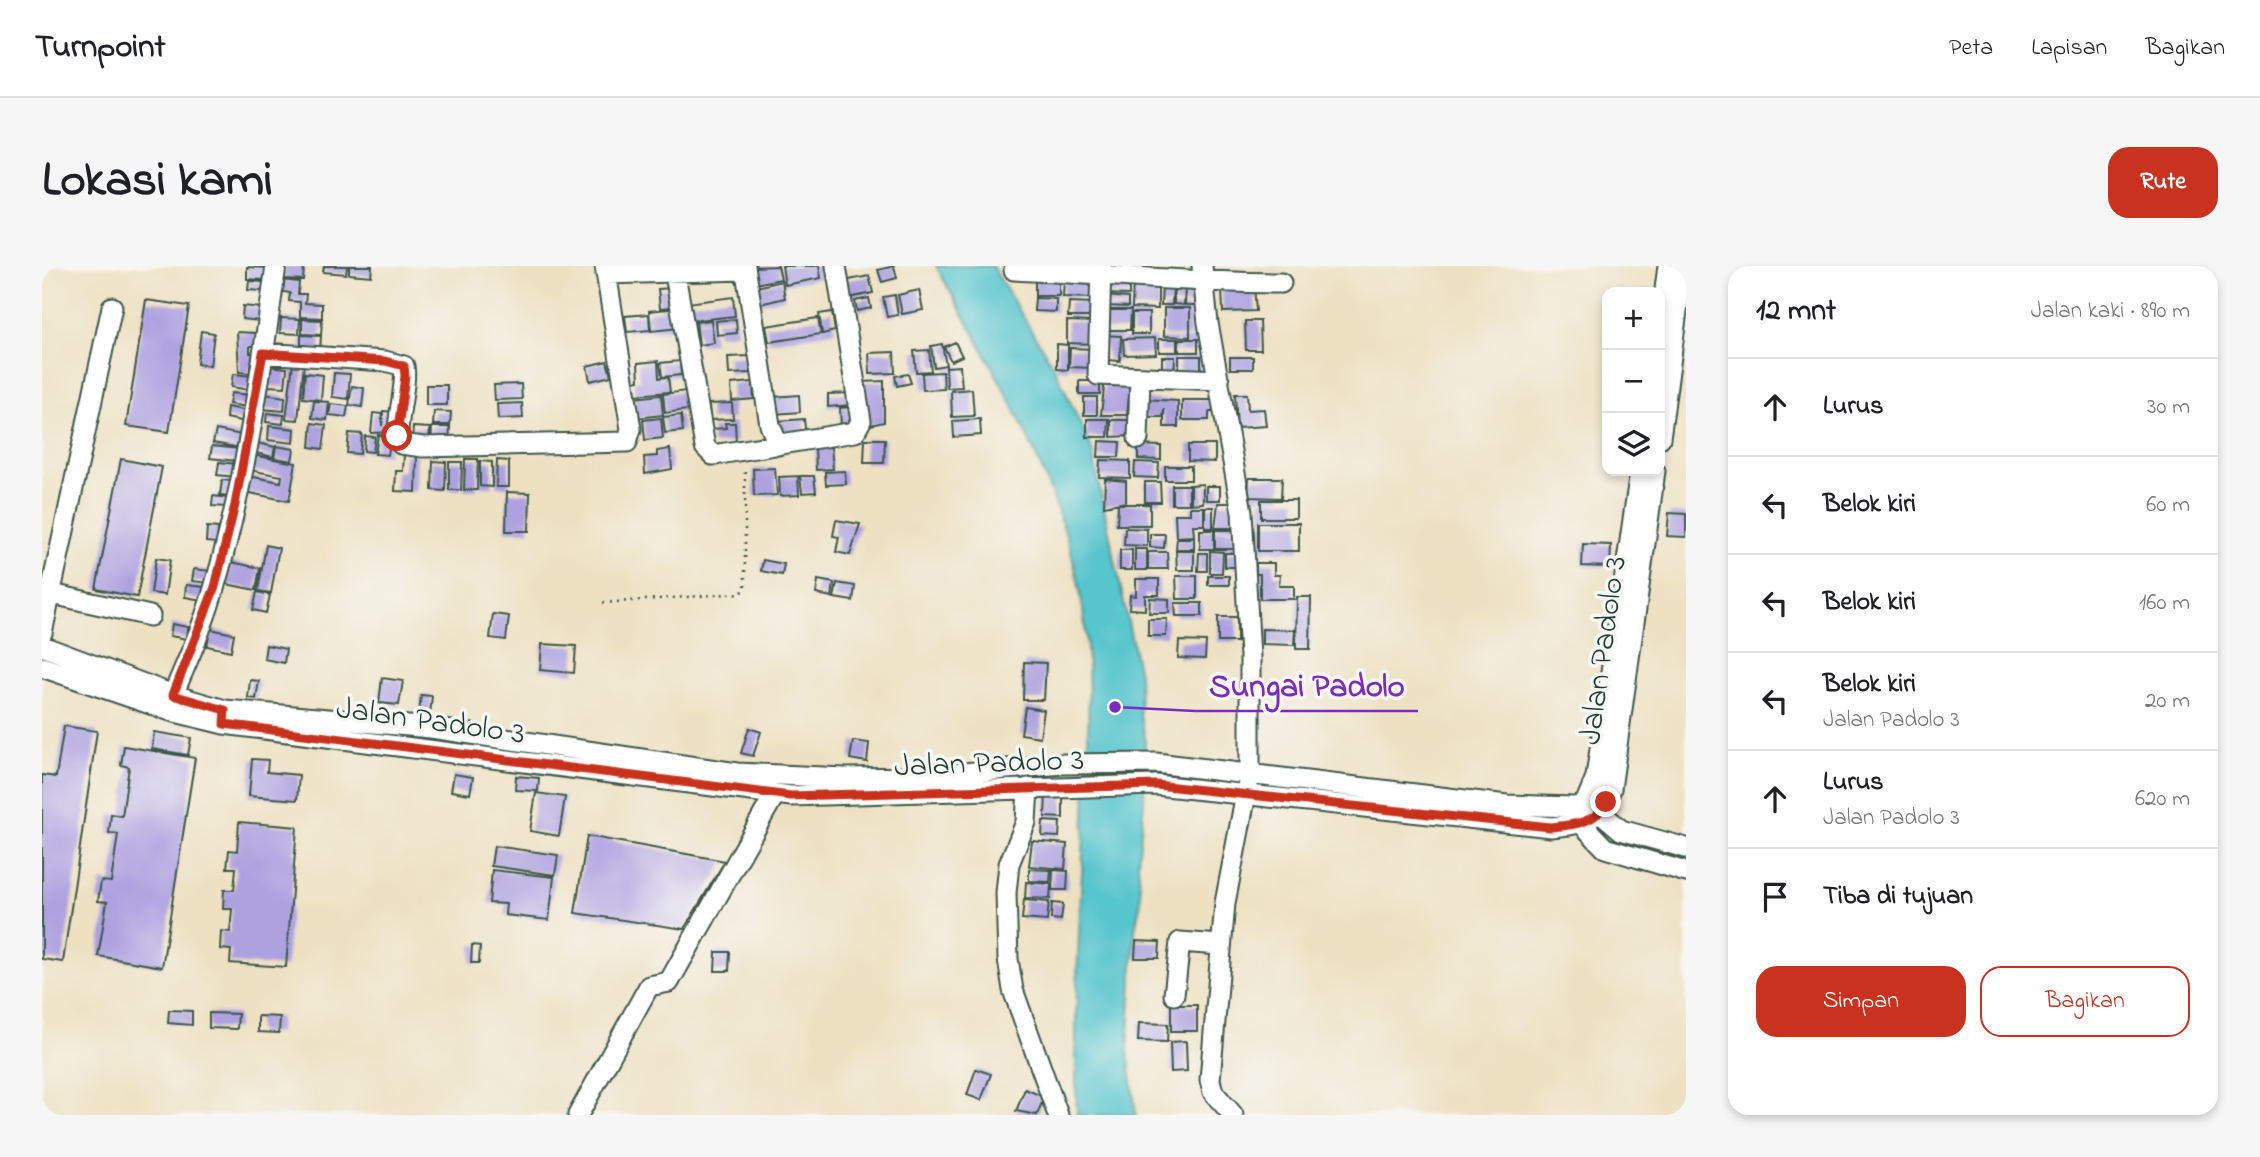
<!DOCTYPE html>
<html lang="id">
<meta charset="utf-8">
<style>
:root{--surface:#fff;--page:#f6f6f6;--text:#202124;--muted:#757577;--line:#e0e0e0;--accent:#c8321e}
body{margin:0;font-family:"Indie Flower",sans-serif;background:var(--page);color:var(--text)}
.controls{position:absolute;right:21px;top:21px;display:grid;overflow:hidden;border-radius:14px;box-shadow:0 4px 10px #0003}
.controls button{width:63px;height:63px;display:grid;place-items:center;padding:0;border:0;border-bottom:2px solid var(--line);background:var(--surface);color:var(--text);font:35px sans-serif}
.stop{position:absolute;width:21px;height:21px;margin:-16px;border:5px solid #c8321e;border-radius:50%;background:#fff}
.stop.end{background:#c8321e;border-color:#fff;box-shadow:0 2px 7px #0008}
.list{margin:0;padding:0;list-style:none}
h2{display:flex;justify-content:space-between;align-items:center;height:91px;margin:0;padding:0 28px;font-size:30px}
h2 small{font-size:23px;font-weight:400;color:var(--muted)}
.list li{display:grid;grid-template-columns:46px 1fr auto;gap:21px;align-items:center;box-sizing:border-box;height:98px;padding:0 28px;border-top:2px solid var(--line)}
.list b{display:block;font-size:26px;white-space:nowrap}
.list p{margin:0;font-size:23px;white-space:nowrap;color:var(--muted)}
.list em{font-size:23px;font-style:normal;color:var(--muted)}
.actions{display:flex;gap:14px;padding:21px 28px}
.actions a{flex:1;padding:16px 0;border:2px solid var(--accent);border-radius:21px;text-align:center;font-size:24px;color:var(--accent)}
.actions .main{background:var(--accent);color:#fff}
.icon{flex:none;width:38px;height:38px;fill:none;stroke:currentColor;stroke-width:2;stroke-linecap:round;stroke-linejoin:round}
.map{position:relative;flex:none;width:1644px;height:849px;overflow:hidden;border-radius:21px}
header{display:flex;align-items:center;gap:42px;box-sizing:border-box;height:98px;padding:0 35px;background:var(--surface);border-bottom:2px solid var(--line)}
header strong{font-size:33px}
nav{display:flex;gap:38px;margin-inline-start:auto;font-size:24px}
.intro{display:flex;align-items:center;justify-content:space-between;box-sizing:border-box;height:168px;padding:0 42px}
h1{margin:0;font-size:49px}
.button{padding:18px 32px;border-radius:21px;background:var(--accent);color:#fff;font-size:24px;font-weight:700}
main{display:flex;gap:42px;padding:0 42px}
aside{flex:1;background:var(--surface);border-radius:21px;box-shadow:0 4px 10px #0003}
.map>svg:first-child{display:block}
</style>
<header>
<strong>Turnpoint</strong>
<nav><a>Peta</a><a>Lapisan</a><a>Bagikan</a></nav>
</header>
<div class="intro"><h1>Lokasi kami</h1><a class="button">Rute</a></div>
<main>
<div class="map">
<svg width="1644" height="849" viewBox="0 0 1644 849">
<rect width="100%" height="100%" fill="#f6f6f2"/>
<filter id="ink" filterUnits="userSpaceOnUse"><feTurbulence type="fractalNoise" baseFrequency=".0143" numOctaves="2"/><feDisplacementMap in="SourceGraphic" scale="14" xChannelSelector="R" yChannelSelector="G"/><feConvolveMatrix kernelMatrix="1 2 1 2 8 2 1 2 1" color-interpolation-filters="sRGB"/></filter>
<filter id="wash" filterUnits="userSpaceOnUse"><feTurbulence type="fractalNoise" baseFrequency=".00686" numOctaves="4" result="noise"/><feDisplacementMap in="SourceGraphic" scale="28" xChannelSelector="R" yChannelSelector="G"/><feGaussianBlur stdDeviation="1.57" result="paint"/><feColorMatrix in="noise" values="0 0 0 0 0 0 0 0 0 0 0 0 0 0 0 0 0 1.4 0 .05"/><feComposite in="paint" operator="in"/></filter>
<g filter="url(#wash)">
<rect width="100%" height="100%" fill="#eee1c2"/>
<path fill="#57c5cc" stroke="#3b8180" stroke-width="2" d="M894 0H950L1013 103 1049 181 1097 408 1098 449 1103 470 1102 535 1096 597 1099 635 1093 663 1086 785 1094 849H1035C1031 749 1038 649 1043 548 1047 461 1053 371 1029 286 1000 182 946 93 894 0Z"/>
<g id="blocks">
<path fill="#ada2df" d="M243 0 262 1 261 14 242 13Z
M282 0H305L304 8 281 6Z
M307 0H330L329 10 307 8Z
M736 0 739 13 713 18 710 1Z
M740 0H777L779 12 743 19Z
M852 0 855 12 840 16 836 4Z
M205 1 224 2 223 14 205 13Z
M993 9H1017V30H993Z
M827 10 831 27 806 32 802 15Z
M1022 12 1053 13 1052 32 1021 31Z
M1063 13 1087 14V29L1062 28Z
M238 14 257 16 256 28H264L263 37 280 38V52L258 51V36L247 35 248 27 237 25Z
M1091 14H1116V43L1090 42Z
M207 15 221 16V25L206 24Z
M740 15 743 32 718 38 715 21Z
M1120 19H1131L1130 39H1119Z
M1144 20 1153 21V39H1143Z
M1212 20 1214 45 1181 46 1180 22Z
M1132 21H1143L1142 39 1132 38Z
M631 22 633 41 618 42 616 23Z
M877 24 881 44 860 48 856 29Z
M853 29 856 49 845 51 841 31Z
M1064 30 1086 32V41L1064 40Z
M691 31 693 50 647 55 645 37Z
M827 32 829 42 815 45 813 35Z
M993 32 1014 33V46L992 45Z
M104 34 147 40 127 166 84 160Z
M1027 36 1050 37V51H1026Z
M201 40 219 42 218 55 200 53Z
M635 42 637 62 609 65 607 45Z
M1122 42H1148V71L1122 70Z
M1062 44H1089L1088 64H1062Z
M790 46 793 65 780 68 777 48Z
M1090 47H1107V68H1090Z
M607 48 608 64 585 66 583 50Z
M239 52 258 53 257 68 238 67Z
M776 52 779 68 727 76 724 60Z
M260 53 280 54 279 69 260 68Z
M694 53 695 67 675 69 674 55Z
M669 54 672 77 657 79 654 56Z
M1025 55 1052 56V78L1025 77Z
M1203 55H1218L1219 84H1204Z
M159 65 172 67 168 100 155 98Z
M195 66 215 67 214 80H208V87H215L214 100H208V107L197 106Z
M259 69 279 70 278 85 259 84Z
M1061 69 1079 70 1078 95 1066 94Z
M1113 72 1114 88 1082 89 1081 73Z
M1117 73H1135V86H1117Z
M1137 73H1156V86H1137Z
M913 76 920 90 909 95 902 81Z
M900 78 904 99 892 101 889 80Z
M1015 78 1026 79V104L1015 103Z
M1028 82 1052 83 1051 102 1027 101Z
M887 84 889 105 874 106 872 85Z
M852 86 853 107 828 108 827 87Z
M708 90V107L687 108 686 91Z
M1137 90H1159V109H1137Z
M1120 91H1133L1132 109 1120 110Z
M1188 91H1211V103H1188Z
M565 95 569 110 548 115 545 100Z
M616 95 617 112 626 111 628 126 593 129 592 115 597 114 596 97Z
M638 95 639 109 620 111 618 97Z
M251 97 262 98 256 154 244 153Z
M227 100 245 102 243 121 225 120Z
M918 100 920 121 905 122 904 101Z
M901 106 902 123 881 124 880 107Z
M263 107 281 109 279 134 261 132Z
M292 107 308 108 306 133 290 131Z
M191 108 210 110 208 124 189 121Z
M866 108 869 117 855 120 853 110Z
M1089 112 1085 149H1059L1063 113Z
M842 115V156L824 160 819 116Z
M1037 115H1058V128H1037Z
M711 116 712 133 690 135 689 118Z
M479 118 480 133 453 134 452 119Z
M384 119H405V139H384Z
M310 120 322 122 320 141 307 139Z
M930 123 932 150 910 151 909 125Z
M644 125 646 144 623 147 621 128Z
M189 127 207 129 205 141 187 138Z
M809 127 810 139 786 141V128Z
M222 128 243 131 242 145 220 143Z
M1193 128H1205L1206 144 1222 143 1224 160 1195 162Z
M619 129 621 149 594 152 592 132Z
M757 129 758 146 732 148 731 131Z
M1042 131H1055V149H1042Z
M1100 133 1136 135V161H1122V143L1121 151H1102Z
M1140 134H1171L1172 146H1167V154H1140Z
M272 135 287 136 285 154 270 152Z
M480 137 481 152 456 153 455 138Z
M690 137 691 153 668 154 667 138Z
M289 138 306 140 304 151 287 149Z
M185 141 206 145 204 156 184 152Z
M811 141 812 159 799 160 798 142Z
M341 145 352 146 351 166 329 167 331 147 340 148V160Z
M392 145 409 146 408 159H391Z
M225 147 242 149 241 158 224 156Z
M639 149 641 165 623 167 621 151Z
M619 152 621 172 603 174 601 154Z
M762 153 764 171 737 173 736 155Z
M938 153 939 169 912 171 911 155Z
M1045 153H1067L1066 171H1045Z
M1069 154H1087L1088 170 1069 171Z
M270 157 284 159 281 183 268 181Z
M683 157H693L694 176 670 178V163L684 162Z
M227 160 253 163 252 177 226 174Z
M371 161 388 162 387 176 370 175Z
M390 161H408L407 177H389Z
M174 164 200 169 198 182 171 177Z
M307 167 320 168 318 188 305 187Z
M336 169 349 171 346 189 333 188Z
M323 170 333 171 331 186 322 185Z
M823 173H843L842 197H822Z
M1057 175 1078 176 1077 191H1056Z
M215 177 233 181 231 191 214 187Z
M1096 179 1119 180V194L1096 193Z
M1146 179H1173V196L1146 195Z
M170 180 197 183 195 195 168 192Z
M234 180 252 183 250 195 232 192Z
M789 181 791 203 774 204 773 182Z
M628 183 630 203 603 208 602 191 615 190V185Z
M362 188H375L374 226 353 225 354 205H361Z
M210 189 254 197 247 235 203 226 206 210 239 216 240 210 207 204Z
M79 193 120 201 95 331 54 323Z
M423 193H436L435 224H422Z
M455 194 467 195V221H454Z
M1058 194 1088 195V212L1057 211Z
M391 195 404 196 403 225 390 224Z
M438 195 450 196V221L438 220Z
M177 196 195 198 194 211 175 209Z
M407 196H420L419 224H407Z
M1093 196 1117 197 1116 212 1092 211Z
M1123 200H1149V214H1123Z
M733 202 735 229 712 230 711 203Z
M803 205 804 218 784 219 783 206Z
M756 210 757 229 738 230 737 211Z
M758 210H772L774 226 760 227Z
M1207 212H1240L1239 232 1206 231Z
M1063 213 1084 215V236L1062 240Z
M180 214 190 215 189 230 178 229Z
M1103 216H1118L1119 236H1103Z
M1161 218V237L1149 238V219Z
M1130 219H1147V238H1130Z
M1164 220H1178V234H1164Z
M465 226 488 227 487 265H464Z
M171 230 186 232V241L170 240Z
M1219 234H1254V252H1219Z
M1176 237H1191V262H1173Z
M1076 238H1108V259H1075Z
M1148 241H1162V259H1151L1152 270 1134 271 1133 248H1148Z
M1163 241H1171V262H1163Z
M1627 247 1644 248V271L1625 270Z
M794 254 818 258 808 289 794 286 797 271 791 270Z
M1216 257H1257V285H1216Z
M165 261 176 262 175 277 164 276Z
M1083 262 1105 263V280L1082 279Z
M1158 264H1172V283H1158Z
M1173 264H1194L1195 283H1173Z
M1108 268H1123L1122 282 1108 281Z
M1135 272H1152V283H1134Z
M1541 278 1569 279 1568 301 1540 300Z
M224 279 237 282 229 327 216 325Z
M1093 283H1105V304H1093Z
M1078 284H1090V304H1078Z
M1134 285H1152V304H1135Z
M1168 285 1181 286 1180 307H1168Z
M1106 286H1125L1126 303H1106Z
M1157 287H1165V305H1156Z
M1183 287H1197V301H1183Z
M114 292 128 294 123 329 109 327Z
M721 294 742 298 740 309 719 305Z
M189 296 218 302 214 324 184 318Z
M1214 297H1232V309H1238L1237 320H1252V333H1218V308H1214Z
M152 303 169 305 167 317 150 315Z
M1134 310H1155V333H1135Z
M1166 310H1187V319H1166Z
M1094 313H1117V329H1103V344L1087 343 1088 329 1094 330Z
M776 314 792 317 790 331 774 328Z
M795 317 813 320 811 335 792 332Z
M144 319 162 321 160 334 143 331Z
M215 326 228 329 224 347 211 344Z
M1255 331H1269L1268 383H1254Z
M1108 332 1127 333V347H1107Z
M1133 337H1160V350H1134Z
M451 348 467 350 464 374 448 372Z
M1176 351H1195V376H1176Z
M1106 353H1125L1124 370H1106Z
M130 358 146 361 145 373 128 370Z
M168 363 192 368 189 385 165 380Z
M1220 363 1253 364 1252 379 1220 378Z
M1137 375 1164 376 1163 393 1136 392Z
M500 378 534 380 532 407 498 404Z
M224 379 244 383 242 397 222 393Z
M982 396 1004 397 1002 434H981Z
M340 412 361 415 357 439 337 437Z
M208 414 217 415 214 433 206 432Z
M379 429 390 430 388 449 377 448Z
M983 441 1002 444 998 471 979 468Z
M22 460 55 465 21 696 0 693V509L14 511Z
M707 462 719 466 711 490 699 487Z
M112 466 149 472 146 489 110 483Z
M811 475 827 477 825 496 808 493Z
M82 480 153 492 120 701 56 690 65 636 56 635 59 615 69 616 76 568 67 567 69 548 80 550 87 501 79 499Z
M210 493 226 494 225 506 257 509 255 534 207 530Z
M412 508 431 511 428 528 409 525Z
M474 510 497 512 496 525 473 524Z
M1004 526 1021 527V552L1003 551Z
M494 527 523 531 517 570 488 565Z
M1001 555 1018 556 1017 571 1000 570Z
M197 556 255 561 244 701 188 697 189 684 178 683 179 665 188 666 190 643H181L182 624H192L194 602H185L187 584 195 585Z
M545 570 683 595 642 663 533 647Z
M990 575 1025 578 1023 603 987 600Z
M452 580 516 589 513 609 449 600Z
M987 603 1009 604 1008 616 987 615Z
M450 604 512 611 507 654 463 649 464 638 447 637Z
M1011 604 1026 605 1025 624H1010Z
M984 616 1009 618 1008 633 983 632Z
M982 634 1007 636 1005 655 980 653Z
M1010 637 1021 638 1019 654 1009 653Z
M1094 675 1118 676 1117 692H1093Z
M430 679 438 680 437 697H429Z
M674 686H688L687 705H673Z
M1129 739H1155V765H1129Z
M127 744 150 745V759L126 757Z
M167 747 196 748 195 763 167 762Z
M216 750 238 751 237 767 216 766Z
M1097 757 1126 758 1125 776 1096 775Z
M1144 775 1145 805 1129 806 1128 776Z
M934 803 949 808 939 834 925 829Z
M983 823 1002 831 995 849 974 845Z"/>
</g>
</g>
<g filter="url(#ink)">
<use href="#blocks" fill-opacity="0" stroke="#3e5649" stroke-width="2"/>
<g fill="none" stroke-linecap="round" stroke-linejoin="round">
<defs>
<path id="minor" d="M703 0 728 159 736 179
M1059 0 1056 109 1177 114
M1160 0 1166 57 1200 246 1208 391V507L1183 637 1168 814 1171 826 1191 849
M972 4C1061 8 1150 17 1239 17
M564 8 703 4
M633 8 663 181 671 189 813 166 819 155 794 0
M1618 62 1626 0
M221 87 343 95 362 100C366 120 350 166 359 178L381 181 585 176 589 163 563 0
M1618 172 1641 0
M1096 173 1098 111
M10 328 108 350
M0 367 70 41
M0 380 131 429 183 444 389 462 695 507 802 512 878 511 1020 498 1114 497 1465 539 1533 541 1543 538 1554 511 1598 205
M0 401 129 445 182 458 749 530 1114 519 1509 561C1542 558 1556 556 1569 523L1613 205
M131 429C146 393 163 356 173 319 203 216 219 107 234 0
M986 522 984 556 967 598 964 627 966 693 971 724 1016 849
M1558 546 1579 564 1644 582
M1539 557 1563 582 1644 606
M1132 729 1138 676 1178 679
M536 849 607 720 627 716 733 528"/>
</defs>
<use href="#minor" stroke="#3e5649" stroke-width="23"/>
<path stroke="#3e5649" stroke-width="2.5" stroke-dasharray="2 5" stroke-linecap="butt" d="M561 337 700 327 703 320V202"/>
<use href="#minor" stroke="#fff" stroke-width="19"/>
</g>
</g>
<g fill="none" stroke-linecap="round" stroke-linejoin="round" filter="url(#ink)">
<path stroke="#c8321e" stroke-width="9" d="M355 170 363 110 362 100 343 95 221 87 193 239 173 321 131 429 183 444 182 458 749 530 1114 519 1508 561C1530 559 1554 558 1564 536"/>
</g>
<g text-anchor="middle" stroke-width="7" stroke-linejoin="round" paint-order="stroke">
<g font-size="32" fill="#1f3d34" stroke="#f6f6f2">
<text transform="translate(1559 384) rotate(-82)" y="11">Jalan Padolo 3</text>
<text transform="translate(389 453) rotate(8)" y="11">Jalan Padolo 3</text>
<text transform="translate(947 495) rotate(-2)" y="11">Jalan Padolo 3</text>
</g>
</g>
<path fill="none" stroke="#7b2cbf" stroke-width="2.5" d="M1073 441L1153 445H1376"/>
<circle fill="#7b2cbf" stroke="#f6f6f2" stroke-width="2.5" cx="1073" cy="441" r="7"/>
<g font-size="33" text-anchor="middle" font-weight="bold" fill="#7b2cbf" stroke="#f6f6f2" stroke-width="7" stroke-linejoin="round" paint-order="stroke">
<text x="1265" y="430">Sungai Padolo</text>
</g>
</svg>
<div class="controls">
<button>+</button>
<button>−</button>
<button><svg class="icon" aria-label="layers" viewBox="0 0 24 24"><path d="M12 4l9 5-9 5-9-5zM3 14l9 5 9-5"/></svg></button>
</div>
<div class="stop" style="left:355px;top:170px"></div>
<div class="stop end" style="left:1564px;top:536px"></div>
</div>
<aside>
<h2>12 mnt<small>Jalan kaki · 890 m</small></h2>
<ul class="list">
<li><svg class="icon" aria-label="ahead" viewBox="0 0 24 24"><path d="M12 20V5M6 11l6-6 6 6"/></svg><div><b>Lurus</b></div><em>30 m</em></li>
<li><svg class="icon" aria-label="left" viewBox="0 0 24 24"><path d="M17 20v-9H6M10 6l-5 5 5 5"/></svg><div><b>Belok kiri</b></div><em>60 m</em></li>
<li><svg class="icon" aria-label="left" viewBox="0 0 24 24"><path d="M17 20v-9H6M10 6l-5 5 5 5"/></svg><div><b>Belok kiri</b></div><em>160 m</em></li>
<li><svg class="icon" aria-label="left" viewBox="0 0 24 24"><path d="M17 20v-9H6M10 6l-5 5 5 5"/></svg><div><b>Belok kiri</b><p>Jalan Padolo 3</p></div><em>20 m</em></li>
<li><svg class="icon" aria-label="ahead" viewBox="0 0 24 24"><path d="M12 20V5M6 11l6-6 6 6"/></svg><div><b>Lurus</b><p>Jalan Padolo 3</p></div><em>620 m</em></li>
<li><svg class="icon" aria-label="arrive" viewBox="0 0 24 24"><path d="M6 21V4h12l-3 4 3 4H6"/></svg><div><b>Tiba di tujuan</b></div></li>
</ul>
<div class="actions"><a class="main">Simpan</a><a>Bagikan</a></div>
</aside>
</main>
